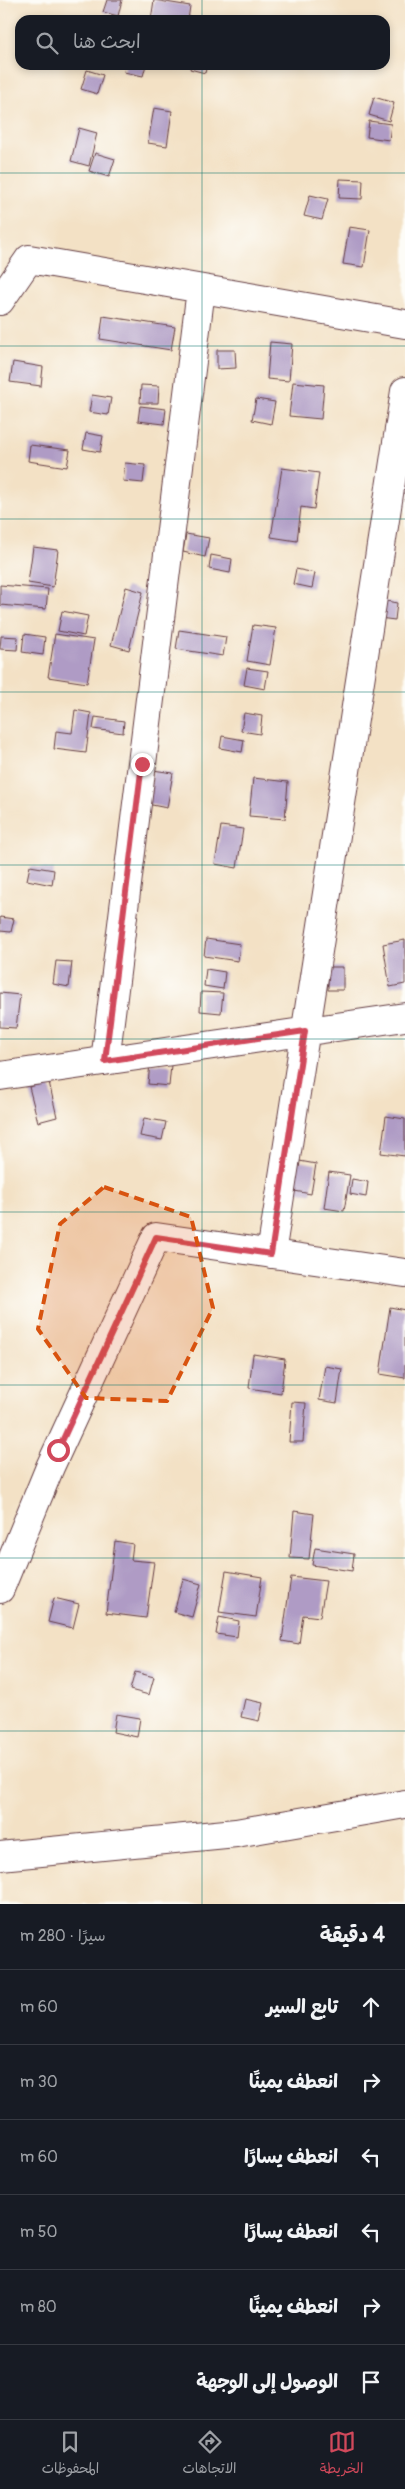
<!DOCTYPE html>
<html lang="ar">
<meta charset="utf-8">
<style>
:root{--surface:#171b24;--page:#20242c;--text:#f1f3f6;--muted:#9ea1a6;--line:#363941;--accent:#d1495b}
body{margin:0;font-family:Pangolin,"Playpen Sans Arabic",sans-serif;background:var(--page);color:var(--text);direction:rtl}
.stop{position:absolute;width:15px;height:15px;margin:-11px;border:4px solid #d1495b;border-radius:50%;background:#fff}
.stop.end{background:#d1495b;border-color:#fff;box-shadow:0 1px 5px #0008}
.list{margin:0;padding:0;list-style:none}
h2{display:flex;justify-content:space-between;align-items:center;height:65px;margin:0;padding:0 20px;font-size:21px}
h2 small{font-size:16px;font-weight:400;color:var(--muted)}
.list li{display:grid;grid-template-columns:32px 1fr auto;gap:15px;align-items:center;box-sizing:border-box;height:75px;padding:0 20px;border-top:1px solid var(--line)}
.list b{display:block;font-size:19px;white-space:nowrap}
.list em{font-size:16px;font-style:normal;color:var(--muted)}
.icon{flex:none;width:28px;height:28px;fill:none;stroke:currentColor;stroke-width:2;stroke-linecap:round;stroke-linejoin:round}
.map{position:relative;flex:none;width:405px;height:1904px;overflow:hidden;direction:ltr}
.search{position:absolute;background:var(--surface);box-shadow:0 2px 8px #0003;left:15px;right:15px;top:15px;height:55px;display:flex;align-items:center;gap:12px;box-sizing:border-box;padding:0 18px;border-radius:15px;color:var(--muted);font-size:19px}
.sheet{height:515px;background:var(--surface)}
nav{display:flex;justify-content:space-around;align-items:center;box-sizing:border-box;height:70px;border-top:1px solid var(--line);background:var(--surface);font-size:14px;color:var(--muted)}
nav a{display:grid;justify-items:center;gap:2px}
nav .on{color:var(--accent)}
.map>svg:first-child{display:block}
</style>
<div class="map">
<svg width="405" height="1904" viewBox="0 0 405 1904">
<rect width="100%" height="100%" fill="#fdfcf7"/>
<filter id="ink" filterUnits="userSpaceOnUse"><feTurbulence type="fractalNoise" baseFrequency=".02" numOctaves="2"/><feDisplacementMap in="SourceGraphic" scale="10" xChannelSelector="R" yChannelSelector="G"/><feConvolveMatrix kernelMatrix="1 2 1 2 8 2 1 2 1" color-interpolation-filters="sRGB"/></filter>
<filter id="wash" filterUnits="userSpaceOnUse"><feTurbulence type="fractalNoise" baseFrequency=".0096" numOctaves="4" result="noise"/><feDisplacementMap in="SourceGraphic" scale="20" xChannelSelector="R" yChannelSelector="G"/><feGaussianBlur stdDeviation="1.12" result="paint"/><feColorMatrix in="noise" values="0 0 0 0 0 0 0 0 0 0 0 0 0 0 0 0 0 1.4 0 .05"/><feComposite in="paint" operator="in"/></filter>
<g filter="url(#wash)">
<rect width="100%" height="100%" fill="#f3e1c5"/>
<g id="blocks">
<path fill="#af9bc5" d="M107 0H122L118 16 103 12Z
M154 0 190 6 188 20H151Z
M125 65H146L143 76 124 72Z
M191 65H207L205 73 190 69Z
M87 70 103 75 97 94 81 89Z
M374 97 394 103 389 121 369 115Z
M154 108 172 111 167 146 148 143Z
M369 121 391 124 389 140 367 137Z
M79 128 97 133 89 166 71 161Z
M95 153 115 159 109 177 89 171Z
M340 179 363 180 362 199 339 198Z
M310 195 328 199 322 220 304 216Z
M349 227 370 230 364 267 343 264Z
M103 316 175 327 171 350 100 339Z
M270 342 292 344 289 381 267 379Z
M217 350H235L236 368 217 369Z
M13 362 43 367 41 386 10 382Z
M293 382 324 385 321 419 289 416Z
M141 385 159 386 158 403H140Z
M92 395 111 398 108 415 89 412Z
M256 399 275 402 271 424 252 420Z
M140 406 166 409 164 424 138 421Z
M86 433 103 436 100 452 83 449Z
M30 445 70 450 67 467 28 461Z
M125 463 145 465 143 483 123 481Z
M282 468 319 473 314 509 301 507 297 541 271 537Z
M186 534 209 538 205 557 183 552Z
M33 547 58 550 53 587 28 583Z
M211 555 232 559 230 573 209 569Z
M296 569 315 573 312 588 293 584Z
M0 585 48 589 46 609 0 605Z
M126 587 143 592 129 650 111 645Z
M381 600 397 603 395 620 379 618Z
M62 611 88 616 84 636 58 631Z
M253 625 276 628 270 665 247 661Z
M179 630 226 637 223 656 176 649Z
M24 634 45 637 43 655 22 652Z
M55 634 94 640 87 683 48 677Z
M1 636 18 637 17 650 0 649Z
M247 668 268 671 265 689 244 685Z
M75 710 91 713 86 753 54 749 56 731 72 733Z
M244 713 262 716 260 734 241 731Z
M95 717 124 721 123 733 93 729Z
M222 736 244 740 242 752 220 748Z
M153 770 173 773 167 808 147 804Z
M253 778 288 782 285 819 249 816Z
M221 826 243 829 237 868 215 864Z
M30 866 54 870 52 885 27 880Z
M0 917 14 919 11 932 0 931Z
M206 939 240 944 238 961 204 956Z
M405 940V984L390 987 383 944Z
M56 961 72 962 69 987 53 984Z
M328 967H343V990H328Z
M206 969 225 972 223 989 204 986Z
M201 992 223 993 221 1013 200 1011Z
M0 993 20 995 16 1028 0 1027Z
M150 1063 171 1065 169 1086 148 1084Z
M49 1082 57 1117 38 1122 29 1087Z
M386 1116 405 1119V1156L381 1153Z
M144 1118 166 1122 162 1140 140 1136Z
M294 1160 316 1164 311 1194 289 1190Z
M329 1172 350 1175 344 1211 324 1208Z
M352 1179 368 1182 366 1197 350 1194Z
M390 1307 405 1310V1378L380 1374Z
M253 1354 285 1359 281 1393 249 1388Z
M325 1366 342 1369 337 1403 319 1400Z
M292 1402 306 1403 303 1442H289Z
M294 1511 314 1514 309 1559 290 1558Z
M115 1541 133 1544 131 1560 154 1562 146 1618 106 1613Z
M315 1548 354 1554 352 1571 312 1565Z
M226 1571 262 1577 256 1617 219 1612Z
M291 1577 326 1581 320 1617 303 1615 299 1644 282 1641Z
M183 1579 201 1584 192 1617 174 1612Z
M54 1598 79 1604 73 1628 48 1622Z
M219 1617 239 1621 237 1637 216 1634Z
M135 1672 154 1677 149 1695 130 1690Z
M245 1699 263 1703 259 1721 241 1717Z
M116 1714 140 1718 137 1737 113 1732Z"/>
</g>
</g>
<g filter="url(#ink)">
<use href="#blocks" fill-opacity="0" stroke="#633c42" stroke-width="1"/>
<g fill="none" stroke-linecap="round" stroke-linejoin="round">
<defs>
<path id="minor" d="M0 301 29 259 405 324
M105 1061 201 289
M0 1076 405 1017
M271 1254 405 391
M0 1589 50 1467 156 1237 405 1273
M0 1856 236 1833 405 1804"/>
</defs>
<use href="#minor" stroke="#633c42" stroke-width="30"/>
<use href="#minor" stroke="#fff" stroke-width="28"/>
</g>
</g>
<g fill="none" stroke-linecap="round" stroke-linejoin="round" filter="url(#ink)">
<path stroke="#d1495b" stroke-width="6" d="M58 1450 156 1237 271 1254 305 1031 105 1061 142 764"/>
</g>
<path fill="#d8530f" fill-opacity="0.2" stroke="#d8530f" stroke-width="4" stroke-dasharray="10 6" stroke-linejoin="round" d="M104 1187 191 1217 213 1308 167 1401 86 1398 38 1329 60 1224Z"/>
<path fill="none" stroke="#0f766e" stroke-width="1" stroke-opacity="0.55" d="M202 0V20M202 65V1904M0 173H405M0 346H405M0 519H405M0 692H405M0 865H405M0 1039H405M0 1212H405M0 1385H405M0 1558H405M0 1731H405"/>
</svg>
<div class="stop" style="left:58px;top:1450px"></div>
<div class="stop end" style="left:142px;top:764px"></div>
<div class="search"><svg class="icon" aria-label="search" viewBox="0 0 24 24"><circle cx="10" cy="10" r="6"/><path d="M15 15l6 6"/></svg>ابحث هنا</div>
</div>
<section class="sheet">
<h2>4 دقيقة<small>سيرًا · 280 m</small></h2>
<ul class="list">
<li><svg class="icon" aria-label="ahead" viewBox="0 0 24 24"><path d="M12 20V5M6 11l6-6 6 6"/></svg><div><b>تابع السير</b></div><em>60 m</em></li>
<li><svg class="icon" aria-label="right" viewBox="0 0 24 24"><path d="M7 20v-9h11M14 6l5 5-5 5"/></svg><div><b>انعطف يمينًا</b></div><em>30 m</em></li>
<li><svg class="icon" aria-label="left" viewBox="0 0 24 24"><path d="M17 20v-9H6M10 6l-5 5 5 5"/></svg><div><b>انعطف يسارًا</b></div><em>60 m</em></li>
<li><svg class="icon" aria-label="left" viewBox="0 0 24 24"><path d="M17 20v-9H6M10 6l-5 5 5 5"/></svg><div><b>انعطف يسارًا</b></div><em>50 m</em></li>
<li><svg class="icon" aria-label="right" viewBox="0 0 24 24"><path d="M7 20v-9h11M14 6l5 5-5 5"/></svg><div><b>انعطف يمينًا</b></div><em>80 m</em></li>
<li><svg class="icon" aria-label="arrive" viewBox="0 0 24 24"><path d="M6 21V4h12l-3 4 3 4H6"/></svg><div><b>الوصول إلى الوجهة</b></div></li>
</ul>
</section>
<nav>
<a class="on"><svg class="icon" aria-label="map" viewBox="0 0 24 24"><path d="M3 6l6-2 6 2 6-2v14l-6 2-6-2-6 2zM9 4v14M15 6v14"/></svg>الخريطة</a>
<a><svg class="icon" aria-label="directions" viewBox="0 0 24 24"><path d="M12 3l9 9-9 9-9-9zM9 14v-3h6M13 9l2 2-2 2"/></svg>الاتجاهات</a>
<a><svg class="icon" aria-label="saved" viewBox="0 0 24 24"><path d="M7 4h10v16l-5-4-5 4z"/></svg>المحفوظات</a>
</nav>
